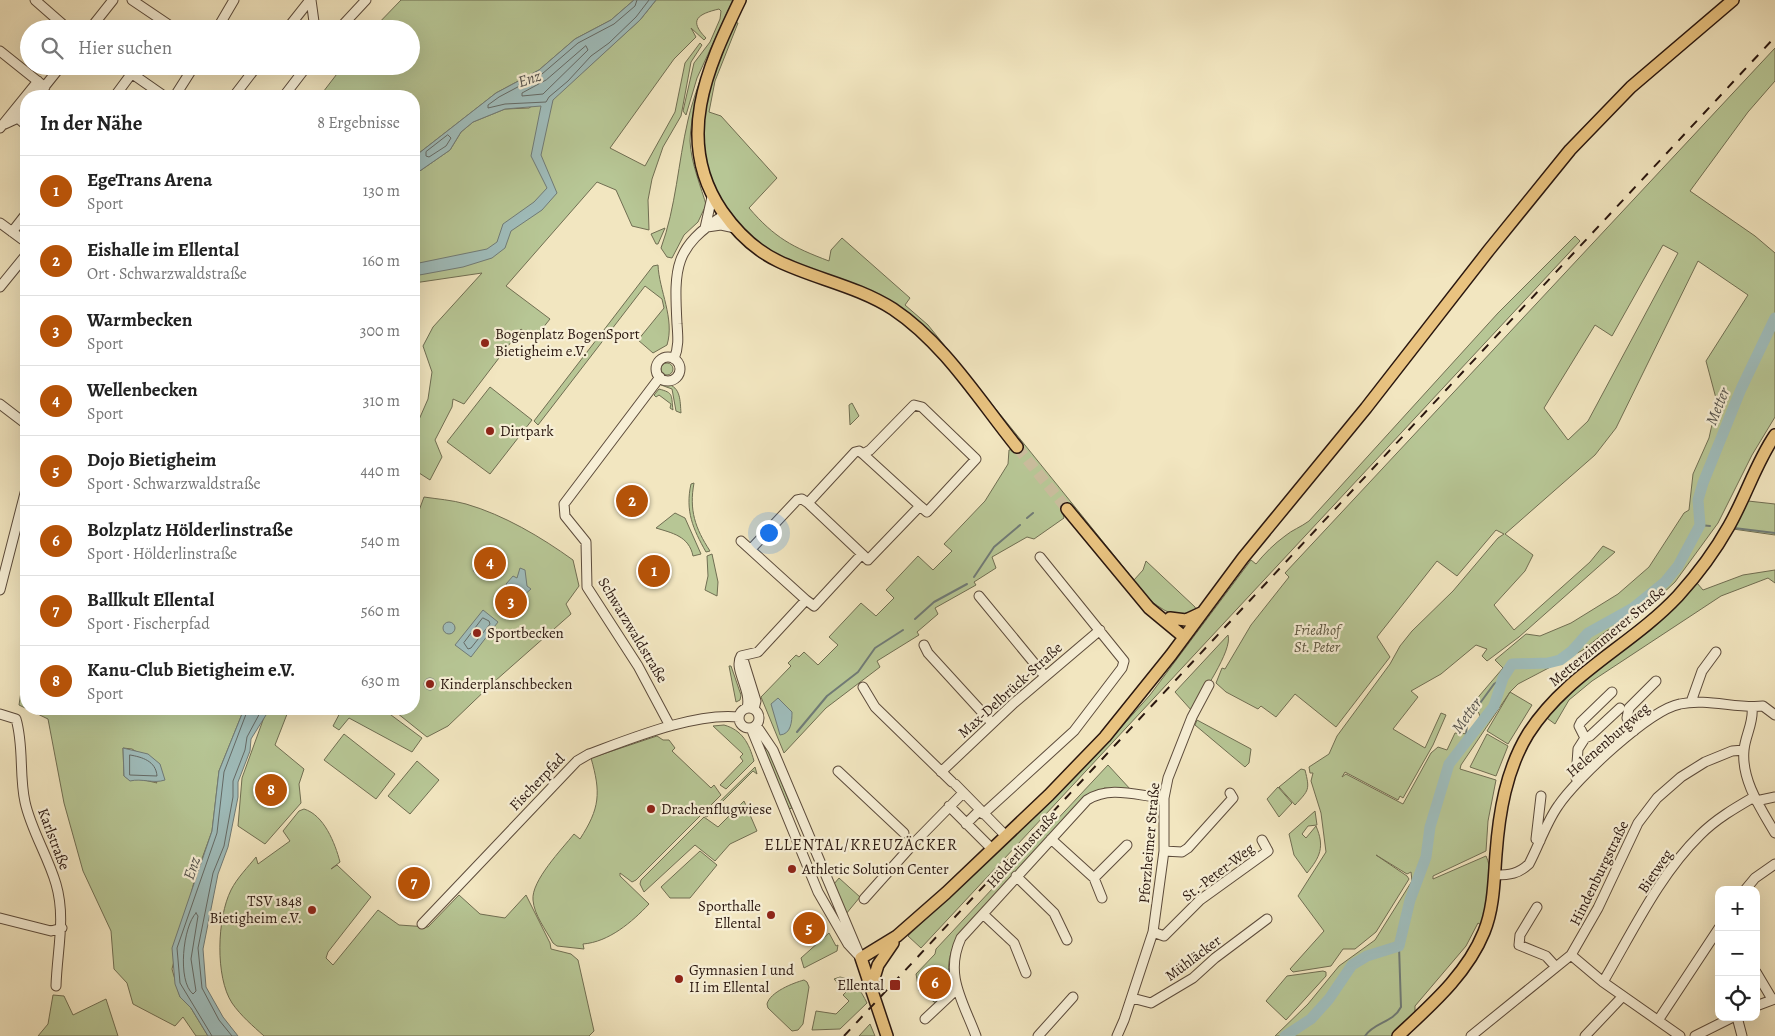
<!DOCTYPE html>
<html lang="de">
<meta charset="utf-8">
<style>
:root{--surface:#fff;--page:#f2f2f2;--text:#222;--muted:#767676;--line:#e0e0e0;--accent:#b45309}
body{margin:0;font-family:Alegreya,serif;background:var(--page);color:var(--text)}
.controls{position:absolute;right:15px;bottom:15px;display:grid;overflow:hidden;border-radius:10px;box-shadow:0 5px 20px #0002}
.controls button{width:45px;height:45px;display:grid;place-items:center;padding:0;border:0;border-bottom:1px solid var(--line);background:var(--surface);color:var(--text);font:25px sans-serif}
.you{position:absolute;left:768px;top:532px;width:18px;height:18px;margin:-12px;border:4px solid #fff;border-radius:50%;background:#1a73e8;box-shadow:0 0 0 8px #1a73e833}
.badge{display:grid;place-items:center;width:32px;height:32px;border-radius:50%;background:var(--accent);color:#fff;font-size:16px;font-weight:700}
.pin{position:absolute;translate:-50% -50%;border:2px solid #fff;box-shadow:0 1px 5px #0006}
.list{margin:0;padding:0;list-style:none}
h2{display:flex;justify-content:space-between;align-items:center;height:65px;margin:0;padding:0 20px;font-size:21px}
h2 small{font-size:16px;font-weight:400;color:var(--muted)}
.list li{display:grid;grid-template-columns:32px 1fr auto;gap:15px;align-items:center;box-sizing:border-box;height:70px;padding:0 20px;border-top:1px solid var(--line)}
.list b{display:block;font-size:19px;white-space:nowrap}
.list p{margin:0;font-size:16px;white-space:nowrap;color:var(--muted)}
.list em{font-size:16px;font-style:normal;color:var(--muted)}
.icon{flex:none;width:28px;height:28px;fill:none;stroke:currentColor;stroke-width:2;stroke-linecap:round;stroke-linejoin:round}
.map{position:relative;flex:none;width:1775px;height:1036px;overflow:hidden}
.search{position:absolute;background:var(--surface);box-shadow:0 5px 20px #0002;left:20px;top:20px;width:400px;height:55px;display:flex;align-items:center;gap:12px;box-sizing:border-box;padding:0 18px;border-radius:28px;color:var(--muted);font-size:19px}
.panel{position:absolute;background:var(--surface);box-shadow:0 5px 20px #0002;left:20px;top:90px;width:400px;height:625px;border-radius:20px}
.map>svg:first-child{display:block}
</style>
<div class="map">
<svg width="1775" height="1036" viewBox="0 0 1775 1036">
<rect width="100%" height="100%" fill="#f2e6c0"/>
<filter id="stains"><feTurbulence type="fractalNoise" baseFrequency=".004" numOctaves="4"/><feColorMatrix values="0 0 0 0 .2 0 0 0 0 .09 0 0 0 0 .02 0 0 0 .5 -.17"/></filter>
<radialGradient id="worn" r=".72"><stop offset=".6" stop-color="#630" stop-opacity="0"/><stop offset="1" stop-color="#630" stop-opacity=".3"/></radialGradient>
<path fill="#b7c695" stroke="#706e52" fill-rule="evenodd" d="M401 0H634L611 20 575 39 539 70 496 93 414 157V96H320L343 66H411V29H373Z
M656 0H733L697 78 686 115 683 111 694 63 710 42 720 19 721 11 719 9C698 14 688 20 706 38L704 40 691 28 696 37 674 59 610 148 645 166 675 112 685 63 700 43 702 45 691 62 681 116 663 147 652 179 648 200 649 230 632 226 616 190 597 182 506 286 550 319 534 339 521 329 464 404 453 399 452 407 435 440 442 457 430 480 416 471 414 467V431L428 399 432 372 423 346 433 327 482 273 414 283V175L450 150 461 132 473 122 505 109 529 108 585 70 640 20Z
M735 22 738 23 715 81 709 112 721 116 777 178 749 208C775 238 792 247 829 261L831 250 842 238 910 298 905 305 928 325 1134 580 1143 570 1146 561 1195 607 1196 610 1189 615C1183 615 1176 615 1170 613 1138 599 1091 537 1066 509L1063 514 1064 518 1034 539 1027 537 992 557 996 568 974 582 976 585 935 608 938 614 917 632 919 635 877 661 880 667 826 708 784 753 761 697 791 666 788 663 796 655 799 657 804 652 818 665 838 645 829 637 861 603 876 616 894 598 886 590 918 556 933 570 952 551 944 544 985 501 1008 464 1009 450 1014 449 918 324 768 250 745 231 719 197 706 167 702 138V114L712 78Z
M713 48C705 75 690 113 690 141 691 164 701 186 707 208L704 209 698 222 684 235 672 258 667 257 661 248C676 207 678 163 688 120 694 95 703 71 713 48Z
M1775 48V81L1748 112 1690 191 1755 236 1775 253V417L1752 455 1718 523 1675 582 1643 612 1617 630H1608L1583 650 1518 684 1510 692 1532 705 1508 744 1487 731 1510 692 1461 765 1460 769 1496 780 1488 821 1486 851 1433 876V879L1486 856C1496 878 1487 903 1481 925L1478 923 1466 946 1415 1006V1016L1394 1036H1275L1308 1004 1339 966 1375 940 1412 881 1411 872 1407 874 1376 855 1407 876 1409 879 1376 932 1355 949H1343L1331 966 1293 972 1290 969 1324 931 1298 896 1326 852 1321 813 1311 781 1313 773H1310L1309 767 1329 754 1337 736 1390 664 1400 646 1412 631 1453 591 1498 538 1504 534 1496 530 1457 576 1437 561 1377 637 1390 657 1336 727 1295 694 1276 717 1261 706 1258 709 1226 692 1216 683 1222 668 1225 669 1251 625 1289 577 1285 573ZM1663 245 1678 253 1588 421 1568 440 1544 408 1595 325 1612 336ZM1698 261 1748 295 1706 361 1717 402 1709 438 1693 474 1689 510 1684 513 1649 567 1618 594 1571 623 1540 636 1526 634 1495 660 1503 668 1474 702 1480 716 1470 734 1455 733 1447 750 1438 747 1431 753 1403 804 1346 774 1342 777 1345 772 1398 800 1400 796 1403 798 1433 745 1446 715 1441 713 1425 748 1393 729 1418 697 1411 691 1441 674 1476 645 1487 649 1482 656 1487 661 1519 637 1615 552 1603 546 1590 562 1514 630 1494 605 1525 571 1533 555 1505 534 1595 455 1616 428Z
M665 228 658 244H656L651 234Z
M1575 236 1580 241 921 948 908 936 1101 750 1150 695 1251 560 1256 564C1265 553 1274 544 1285 536 1292 530 1301 527 1309 521L1498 313Z
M658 265C659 290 675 319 667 345L653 353 638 340 664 308 662 299 645 286 538 425 534 421 653 266Z
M661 369a6 6 0 1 1 12 0a6 6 0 1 1-12 0Z
M667 384C681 387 680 401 681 413L676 411 672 389 661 385Z
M490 387 532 420 490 474 447 442Z
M659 389C674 393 671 395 673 410L670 408 671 404 659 395 656 397 654 395Z
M852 403 859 416 850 425 849 405Z
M694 483C689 510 695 528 710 551L706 552C693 529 685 511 691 484Z
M424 497C437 499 452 500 466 504 504 515 541 537 573 560L579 586 566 604 571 614 495 681 448 726 427 737 392 709H414V524Z
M1748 501 1775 504V535L1733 529 1744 502Z
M675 513 685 518 701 554 693 556C689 536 672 533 656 528Z
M712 554 718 582 717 596 705 590 708 576 707 556Z
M1775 570V583L1768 578 1721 596 1592 681 1569 700 1555 724 1544 716 1697 583 1703 590 1743 575Z
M1228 635C1233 650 1201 696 1192 711L1175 692Z
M26 658V709H244L219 771 212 831 195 878 172 969 180 997 191 1008 208 1036H196L183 1017 175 1026 133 1004 127 983 114 969 111 931 83 871 64 803 48 719 19 705ZM123 748 132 749 137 752 157 783 140 779 130 780 124 776Z
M729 666H731L741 695 740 700 736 702Z
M267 709H289L275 745 304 769 299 784 301 803 265 844 238 826 242 778Z
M342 709H383L422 738 412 752 349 718 339 730 333 726Z
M1197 720 1251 749 1249 763 1245 767 1195 725Z
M724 725C742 730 749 743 754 761L726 789 720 785 743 761 740 757 743 754 713 726Z
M344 734 395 774 376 799 324 760Z
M1487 734 1508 746 1496 776 1470 767Z
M761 735C774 757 781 784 792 808L789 809 757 737Z
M657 736 663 740H669L675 748 672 751 711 788 714 785 721 795 636 880 632 882 620 873V876L649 904C632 922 609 942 583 944L584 949 557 946 553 943C546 930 534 915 533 900 531 881 562 849 574 834L580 839C600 808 601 793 591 758Z
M417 761 439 780 410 814 388 796Z
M1108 765 1131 790 1104 788 959 935C949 953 945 968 952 988L937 1004 919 991 916 974 935 954 936 949Z
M755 767 757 774 753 771 707 817 705 816Z
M1301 769 1305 770C1310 790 1309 790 1295 805L1279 787Z
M1278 787 1292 803 1279 817 1267 799Z
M744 801 757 831 730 844 715 861 695 845 644 892 640 884 641 880 704 817 718 827Z
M304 809C324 815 335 843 340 862L331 869 337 865 371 897 328 952 326 958 333 965 378 910 399 925 428 927 459 895 480 914 505 918 526 895 550 943 551 949 571 954 578 960 594 1031 589 1036H264C253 1026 241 1016 232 1003 215 977 217 918 231 890 237 878 248 867 256 857L258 864 290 841 283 831 299 811Z
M1315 811 1317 825 1308 826 1302 834 1306 838 1316 826C1325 847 1320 857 1307 873L1294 855 1289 834Z
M700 851 717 865 690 898H670L661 887Z
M839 878 860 897 846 914 834 884Z
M829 933 836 946 838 945 837 951 804 968 801 958Z
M1323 971 1326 972V976L1286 1020 1266 1001 1287 976Z
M840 977C854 979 861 991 867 1003L840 1029 812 1030 816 1011 836 1014 849 1001 843 995 846 992 834 979Z
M804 980 807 982 809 987 803 1024 798 1030 792 1031 768 1008 767 1004C770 992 793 983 804 980Z
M53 995 64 996 73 1015 106 999 118 1036H38L48 1024Z
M870 1024 875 1036H859Z"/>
<path fill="#9fbdbc" stroke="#707b77" d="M634 0H656L640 20 553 100 541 155 557 193 542 210 511 231 505 248 492 258 463 267 414 276V264L487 249 497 242 503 224 534 202 547 188 531 156 541 106 505 109 473 122 461 132 450 150 414 175V157L496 93 539 70 575 39 611 20Z
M495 548 503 574C493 580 480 581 473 570L476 567 479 571 481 570V550Z
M520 568 525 570 527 586 531 589 523 596 515 593 506 584 513 576 517 578Z
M505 597 512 598 513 601 520 600 510 608 502 609Z
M483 610 498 622 471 657 455 645Z
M443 628a6 6 0 1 1 12 0a6 6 0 1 1-12 0Z
M424 684a6 6 0 1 1 12 0a6 6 0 1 1-12 0Z
M778 698 792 712C792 722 791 734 780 735L771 704Z
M244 709H267L266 715 251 739 250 751 238 782V797L228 847 218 874 203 949 206 987 223 1017 238 1036H208L191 1008 180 997 175 984 172 948 212 831 219 771Z
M123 748 148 754 160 764 165 780C153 784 142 778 130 781L124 776Z"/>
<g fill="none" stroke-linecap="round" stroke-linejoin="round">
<path stroke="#646a66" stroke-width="1" d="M637 0 635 6 614 24 578 43 542 74 499 97 488 105V108L505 104 546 102 549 97 568 81 591 56 609 43 636 17 649 0
M586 46 588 50 543 94 522 96V93L546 80Z
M448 135 451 138 446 146 429 157 426 156V152Z
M483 618 489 621 490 624 471 648 468 649 464 643Z
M130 755C142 757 156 761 157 776L130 775Z
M196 913 198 916 191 959 196 991 193 994C177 981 183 926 196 913Z
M212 1036 180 983 177 948 217 833 224 772 248 709
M232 1036 219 1020 202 988 198 948 213 873 224 846 233 797V781L245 750 247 737 262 709"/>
<path stroke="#707b77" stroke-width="2" d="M1027 518 1033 513
M1700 525 1710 526
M1734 528 1775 533
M974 577 994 547 1020 525
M915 619 934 602 967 584
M1475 710 1494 684 1503 678
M797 732 827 696 858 672 875 648 903 630
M1465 743 1467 725
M1365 1036C1374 1022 1393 1023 1401 1007L1399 946"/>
<path stroke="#9fbdbc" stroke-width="11" d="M1285 1036 1311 1019 1329 999 1352 965 1367 956 1399 946 1410 900 1426 857 1430 827 1449 764 1494 706 1503 678 1512 664 1548 663 1560 660 1572 651 1588 633 1633 608 1665 582 1678 566 1700 525 1698 500 1703 483 1741 389 1775 318"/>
<path stroke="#cabd9d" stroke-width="11" stroke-dasharray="11 5.5" stroke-linecap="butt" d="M1017 447 1067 509"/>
<defs>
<path id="minor" d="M35 0 68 29
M132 0 175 29
M311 0 315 29
M90 29 113 0
M217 29 234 0
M287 29 310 0
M339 29 366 0
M0 51 45 87
M121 66 164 96
M37 96 61 66
M115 96 132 73
M175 96 194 66
M234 96 257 66
M284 96 307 66
M18 118 26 125
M5 124 18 118 26 109
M0 128 38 81
M0 223 26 242
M707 227 721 225 735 228
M705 228 712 197
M12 232 26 214
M0 287 26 255
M656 369a12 12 0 1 1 24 0a12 12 0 1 1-24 0Z
M674 359C679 347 678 337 677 324 674 267 674 247 724 215
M660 377 564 504 565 516 586 542 587 587 638 666 670 726
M0 404 26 424
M863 454 920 506
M808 503 862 554
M741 541 806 600
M0 590 26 489
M979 596 1044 675
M924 645 928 653 992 723
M742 656 756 701 754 709
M863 687 875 707 952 782
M1691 702 1702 671 1716 652
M747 708C752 690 733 669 741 656L758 652 806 600 814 606 862 554 868 560 920 506 927 512 976 459 922 407 914 405 870 450 863 454 859 451 855 452 808 503 802 499 797 500 751 549
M1752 708C1754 722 1745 736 1744 750 1741 780 1761 809 1775 833
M739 718a10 10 0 1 1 20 0a10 10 0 1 1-20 0Z
M0 714 16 719C24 746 19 775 25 802 31 830 48 856 56 884 66 918 57 951 56 986
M756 725 773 750 859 954
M751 728 818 892 848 944 861 958
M1634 731 1627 718 1629 708 1656 681
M1585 738 1590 736 1620 708
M838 771 904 833
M941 772 1014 703 1100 630
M1578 780 1576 778 1578 749 1585 738 1579 726 1581 722 1612 692
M955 784 1006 836
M1756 801 1775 797
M949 806 992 849
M983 814 1074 731 1122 668 1124 661 1040 557
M966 824 979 811
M1051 839 1094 878 1102 898
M1540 841 1536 839 1541 796
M1164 851 1182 852 1188 848 1233 798 1230 793
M1495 875C1510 875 1518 874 1529 864 1539 845 1546 823 1558 806 1576 779 1649 710 1680 704 1707 698 1737 709 1763 706L1775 715
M1016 876 1054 913 1067 940
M1094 878 1127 845
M1745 890 1755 878 1775 864
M864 899 915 842 963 793
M1537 907 1520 935 1519 945 1546 956 1556 967
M983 914 1014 943 1026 973
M0 918 51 931 62 928
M422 924 577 761 589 754C630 739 695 712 739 717
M1153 932 1164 936 1200 900 1268 851 1262 840
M1571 955 1603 982 1680 1036
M1756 972 1772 999
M1603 982C1632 933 1659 875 1700 835 1716 819 1735 808 1754 797
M1132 998 1151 1003 1193 978 1215 958 1267 919
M1756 1006 1775 999
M1737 1017 1742 1036
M925 1019 957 989
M1659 1019 1719 928
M976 1036C963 1001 944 975 961 938L1087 800C1111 785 1137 796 1164 798
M1038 1036 1073 997
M1117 1036 1124 1020 1153 932 1164 851V798L1168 778 1192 717 1209 685
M1471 1036 1571 955 1598 908 1638 823 1657 798 1681 777 1705 762 1732 751 1744 750
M1585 1036 1623 996
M1695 1036 1733 1017"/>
<path id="major" d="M740 0C707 68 674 141 722 211 736 231 755 250 778 261 815 279 857 286 893 309 944 343 979 400 1017 447
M1067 509 1149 608 1184 637
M1170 618 1186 620 1201 613
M871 988 878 965 893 943
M887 1036 861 958 897 936 946 893 1049 795 1105 737 1171 655 1243 558 1366 408 1489 250 1570 150 1631 87 1733 0
M1398 1036C1431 1005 1467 974 1484 932 1494 908 1494 879 1496 854 1499 813 1506 770 1528 734 1566 674 1631 646 1678 596 1697 575 1715 551 1729 526 1746 496 1756 463 1775 435"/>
</defs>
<use href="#minor" stroke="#5c4b3b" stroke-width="11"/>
<use href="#major" stroke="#2a170f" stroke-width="14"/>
<use href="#minor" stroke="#f7efd6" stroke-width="9"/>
<use href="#major" stroke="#e9c380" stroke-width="11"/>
<path stroke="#2a170f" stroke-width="2" stroke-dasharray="9 9" stroke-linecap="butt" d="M844 1036 1775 37"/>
</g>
<g fill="#8f2418" stroke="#f7efd6" stroke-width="2">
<circle cx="485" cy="343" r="5"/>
<circle cx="490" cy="431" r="5"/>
<circle cx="477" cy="633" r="5"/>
<circle cx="430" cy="684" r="5"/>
<circle cx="651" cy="809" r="5"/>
<circle cx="792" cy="869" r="5"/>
<circle cx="312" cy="910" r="5"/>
<circle cx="771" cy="915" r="5"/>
<circle cx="679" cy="979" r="5"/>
<rect x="889" y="979" width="12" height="12" rx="2.5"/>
</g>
<g text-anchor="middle" stroke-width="4.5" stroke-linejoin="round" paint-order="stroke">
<g font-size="15" fill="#2a170f" stroke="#f7efd6" text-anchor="start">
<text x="495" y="339">Bogenplatz BogenSport<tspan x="495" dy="17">Bietigheim e.V.</tspan></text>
<text x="500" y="436">Dirtpark</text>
<text x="487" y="638">Sportbecken</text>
<text x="440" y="689">Kinderplanschbecken</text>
<text x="661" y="814">Drachenflugwiese</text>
<text x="802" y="874">Athletic Solution Center</text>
<text x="302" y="906" text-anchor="end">TSV 1848<tspan x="302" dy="17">Bietigheim e.V.</tspan></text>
<text x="761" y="911" text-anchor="end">Sporthalle<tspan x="761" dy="17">Ellental</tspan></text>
<text x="689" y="975">Gymnasien I und<tspan x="689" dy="17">II im Ellental</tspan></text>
<text x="884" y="990" text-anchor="end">Ellental</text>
</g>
<g font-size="15" fill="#2a170f" stroke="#f7efd6">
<text transform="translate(633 630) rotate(59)" y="5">Schwarzwaldstraße</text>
<text transform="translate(1607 636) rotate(-40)" y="5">Metterzimmerer Straße</text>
<text transform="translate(1010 690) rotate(-42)" y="5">Max-Delbrück-Straße</text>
<text transform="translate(1608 740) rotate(-41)" y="5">Helenenburgweg</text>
<text transform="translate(537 782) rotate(-46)" y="5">Fischerpfad</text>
<text transform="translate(54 839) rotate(69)" y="5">Karlstraße</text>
<text transform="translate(1149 843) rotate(-85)" y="5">Pforzheimer Straße</text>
<text transform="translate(1022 849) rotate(-48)" y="5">Hölderlinstraße</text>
<text transform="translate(1655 871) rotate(-56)" y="5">Bietweg</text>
<text transform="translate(1218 872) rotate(-37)" y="5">St.-Peter-Weg</text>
<text transform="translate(1599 873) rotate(-64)" y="5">Hindenburgstraße</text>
<text transform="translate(1193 958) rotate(-37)" y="5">Mühläcker</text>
</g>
<g font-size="15" font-style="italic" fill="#5b543e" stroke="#f7efd6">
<text x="1317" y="635">Friedhof<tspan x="1317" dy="17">St. Peter</tspan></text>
</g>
<g font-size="16" font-style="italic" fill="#53514c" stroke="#f7efd6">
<text transform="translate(529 78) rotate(-18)" y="6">Enz</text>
<text transform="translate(1717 406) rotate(-68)" y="6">Metter</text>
<text transform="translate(1466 715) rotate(-54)" y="6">Metter</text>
<text transform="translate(191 868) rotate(-71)" y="6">Enz</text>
</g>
<g font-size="16" letter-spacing="1" fill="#2a170f" stroke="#f7efd6">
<text x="861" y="850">ELLENTAL/KREUZÄCKER</text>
</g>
</g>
<rect width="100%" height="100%" filter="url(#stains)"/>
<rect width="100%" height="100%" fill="url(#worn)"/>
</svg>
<div class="controls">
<button>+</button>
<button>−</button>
<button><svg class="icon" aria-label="locate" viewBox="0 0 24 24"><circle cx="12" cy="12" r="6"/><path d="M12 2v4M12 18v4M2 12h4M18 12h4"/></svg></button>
</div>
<div class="you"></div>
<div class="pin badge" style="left:654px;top:571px">1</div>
<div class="pin badge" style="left:632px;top:501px">2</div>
<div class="pin badge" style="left:511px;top:602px">3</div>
<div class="pin badge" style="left:490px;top:563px">4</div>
<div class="pin badge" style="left:809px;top:928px">5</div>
<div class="pin badge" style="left:935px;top:983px">6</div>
<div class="pin badge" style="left:414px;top:883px">7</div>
<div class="pin badge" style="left:271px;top:790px">8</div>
<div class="search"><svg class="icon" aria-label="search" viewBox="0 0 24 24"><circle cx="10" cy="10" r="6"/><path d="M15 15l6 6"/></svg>Hier suchen</div>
<section class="panel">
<h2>In der Nähe<small>8 Ergebnisse</small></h2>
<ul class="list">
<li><span class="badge">1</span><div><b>EgeTrans Arena</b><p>Sport</p></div><em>130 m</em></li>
<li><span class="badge">2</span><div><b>Eishalle im Ellental</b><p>Ort · Schwarzwaldstraße</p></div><em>160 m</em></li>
<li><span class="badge">3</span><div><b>Warmbecken</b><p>Sport</p></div><em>300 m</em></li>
<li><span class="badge">4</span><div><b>Wellenbecken</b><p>Sport</p></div><em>310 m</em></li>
<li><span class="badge">5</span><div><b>Dojo Bietigheim</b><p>Sport · Schwarzwaldstraße</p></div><em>440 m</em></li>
<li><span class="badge">6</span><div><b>Bolzplatz Hölderlinstraße</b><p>Sport · Hölderlinstraße</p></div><em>540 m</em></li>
<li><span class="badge">7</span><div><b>Ballkult Ellental</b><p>Sport · Fischerpfad</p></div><em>560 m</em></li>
<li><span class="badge">8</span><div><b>Kanu-Club Bietigheim e.V.</b><p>Sport</p></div><em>630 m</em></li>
</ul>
</section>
</div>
